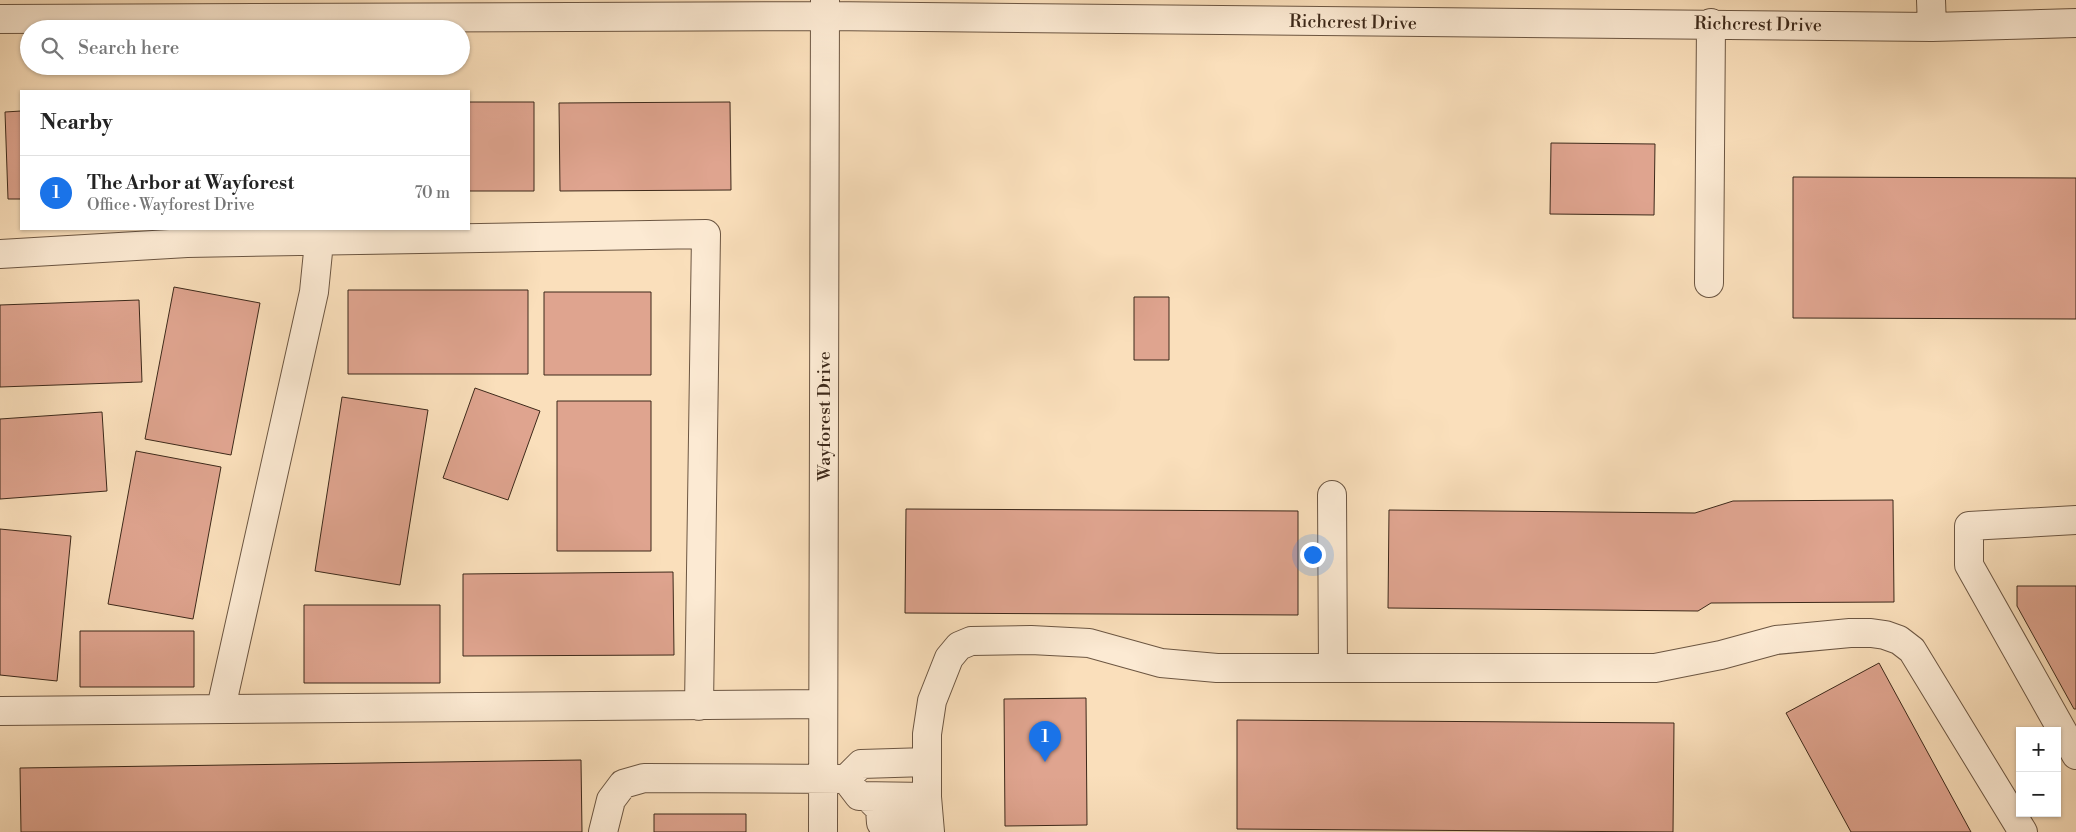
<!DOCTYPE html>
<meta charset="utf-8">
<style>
:root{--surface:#fff;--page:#f6f6f6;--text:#222;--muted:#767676;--line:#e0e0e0;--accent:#1a73e8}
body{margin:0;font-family:"Libre Bodoni",serif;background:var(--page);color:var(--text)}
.controls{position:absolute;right:15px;bottom:15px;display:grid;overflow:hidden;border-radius:0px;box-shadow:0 1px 4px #0004}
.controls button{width:45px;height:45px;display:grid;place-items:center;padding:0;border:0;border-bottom:1px solid var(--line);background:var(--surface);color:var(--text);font:25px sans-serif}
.you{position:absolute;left:1312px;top:554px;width:18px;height:18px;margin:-12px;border:4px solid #fff;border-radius:50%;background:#1a73e8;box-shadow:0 0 0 8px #1a73e833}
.badge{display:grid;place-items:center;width:32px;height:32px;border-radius:50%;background:var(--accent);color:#fff;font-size:16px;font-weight:700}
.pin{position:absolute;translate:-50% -41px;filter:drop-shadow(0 1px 2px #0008)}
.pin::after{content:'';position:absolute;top:26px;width:18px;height:15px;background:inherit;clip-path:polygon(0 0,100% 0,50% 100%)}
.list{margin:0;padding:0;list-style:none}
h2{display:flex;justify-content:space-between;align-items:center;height:65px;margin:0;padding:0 20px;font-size:21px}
h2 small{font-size:16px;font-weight:400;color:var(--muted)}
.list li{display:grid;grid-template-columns:32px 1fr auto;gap:15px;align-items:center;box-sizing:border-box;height:75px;padding:0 20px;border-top:1px solid var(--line)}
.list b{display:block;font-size:19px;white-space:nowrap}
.list p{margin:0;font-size:16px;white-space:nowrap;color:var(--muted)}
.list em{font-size:16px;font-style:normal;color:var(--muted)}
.icon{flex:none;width:28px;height:28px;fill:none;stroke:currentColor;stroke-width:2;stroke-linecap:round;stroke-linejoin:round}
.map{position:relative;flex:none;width:2076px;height:832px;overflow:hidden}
.search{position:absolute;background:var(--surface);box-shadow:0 1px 4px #0004;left:20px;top:20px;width:450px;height:55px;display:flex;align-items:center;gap:12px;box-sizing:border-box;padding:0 18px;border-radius:28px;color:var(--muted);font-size:19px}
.panel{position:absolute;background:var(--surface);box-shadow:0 1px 4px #0004;left:20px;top:90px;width:450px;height:140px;border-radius:0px}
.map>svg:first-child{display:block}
</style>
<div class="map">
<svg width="2076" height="832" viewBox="0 0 2076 832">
<rect width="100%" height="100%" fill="#fadfbb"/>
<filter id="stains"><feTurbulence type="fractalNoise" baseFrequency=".004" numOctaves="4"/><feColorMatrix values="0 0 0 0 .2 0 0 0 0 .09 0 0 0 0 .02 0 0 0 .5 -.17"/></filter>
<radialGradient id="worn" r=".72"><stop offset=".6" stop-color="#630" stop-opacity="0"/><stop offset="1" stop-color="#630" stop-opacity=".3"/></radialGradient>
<path fill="#dfa48f" stroke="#3d291a" d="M469 102H534V191H469Z
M730 102 731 190 560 191 559 103Z
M21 111V199H8L5 112Z
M1551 143 1655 144 1654 215 1550 214Z
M1793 177 2076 178V319L1793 318Z
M174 287 260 303 231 455 145 439Z
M348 290H528V374H348Z
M544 292H651V375H544Z
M1134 297H1169V360H1134Z
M139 300 142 382 0 387V305Z
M475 388 540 411 508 500 443 478Z
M342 397 428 410 400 585 315 571Z
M557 401H651V551H557Z
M102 412 107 491 0 499V419Z
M136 451 221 467 193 619 108 604Z
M1893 500 1894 602 1711 603 1698 611 1388 608 1389 510 1695 513 1733 501Z
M906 509 1298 511V615L905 613Z
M0 529 71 536 57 681 0 675Z
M673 572 674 655 463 656V574Z
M2017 586H2076V709H2074L2017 606Z
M304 605H440V683H304Z
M80 631H194V687H80Z
M1879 663 1971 832H1851L1786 713Z
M1086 698 1087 825 1005 826 1004 699Z
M1237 720 1674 723 1673 832 1237 829Z
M581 760 582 832H21L20 768Z
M654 814H746V832H654Z"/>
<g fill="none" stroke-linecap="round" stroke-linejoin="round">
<defs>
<path id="minor" d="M1931 0 1932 27
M0 19 825 16 1932 27 2076 23
M0 254 187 243 706 234 699 706
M1709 283 1711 23
M1332 495 1333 668
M2076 520 1969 526V565L2076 755
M221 708 314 292 319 242
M0 711 823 704
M846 779 859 796 927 797
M869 798 880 809 881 823 892 832
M880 809H896L913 823 916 832
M603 832 611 800 623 784 644 778 846 779 861 764 927 762
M823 832 825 0
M930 832 927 797V734L932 701 949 658 959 646 971 641 1031 640 1089 643 1161 663 1217 668H1655L1721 655 1776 640 1850 633H1871L1885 635 1899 640 1912 650 2023 832"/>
</defs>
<use href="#minor" stroke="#6c5642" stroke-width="30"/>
<use href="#minor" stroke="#fcead3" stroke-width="28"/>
</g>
<g text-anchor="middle" stroke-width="4" stroke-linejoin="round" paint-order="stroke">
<g font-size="18" fill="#3d291a" stroke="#fcead3">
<text transform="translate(1353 22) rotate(1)" y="6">Richcrest Drive</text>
<text transform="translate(1758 24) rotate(1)" y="6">Richcrest Drive</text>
<text transform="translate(824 416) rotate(-90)" y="6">Wayforest Drive</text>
</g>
</g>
<rect width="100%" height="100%" filter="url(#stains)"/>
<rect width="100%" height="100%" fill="url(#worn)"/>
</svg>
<div class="controls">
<button>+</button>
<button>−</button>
</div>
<div class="you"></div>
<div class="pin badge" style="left:1045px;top:762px">1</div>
<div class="search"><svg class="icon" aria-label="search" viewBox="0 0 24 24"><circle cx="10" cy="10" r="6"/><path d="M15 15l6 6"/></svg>Search here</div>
<section class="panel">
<h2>Nearby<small></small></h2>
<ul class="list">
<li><span class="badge">1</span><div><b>The Arbor at Wayforest</b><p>Office · Wayforest Drive</p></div><em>70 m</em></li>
</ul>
</section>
</div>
